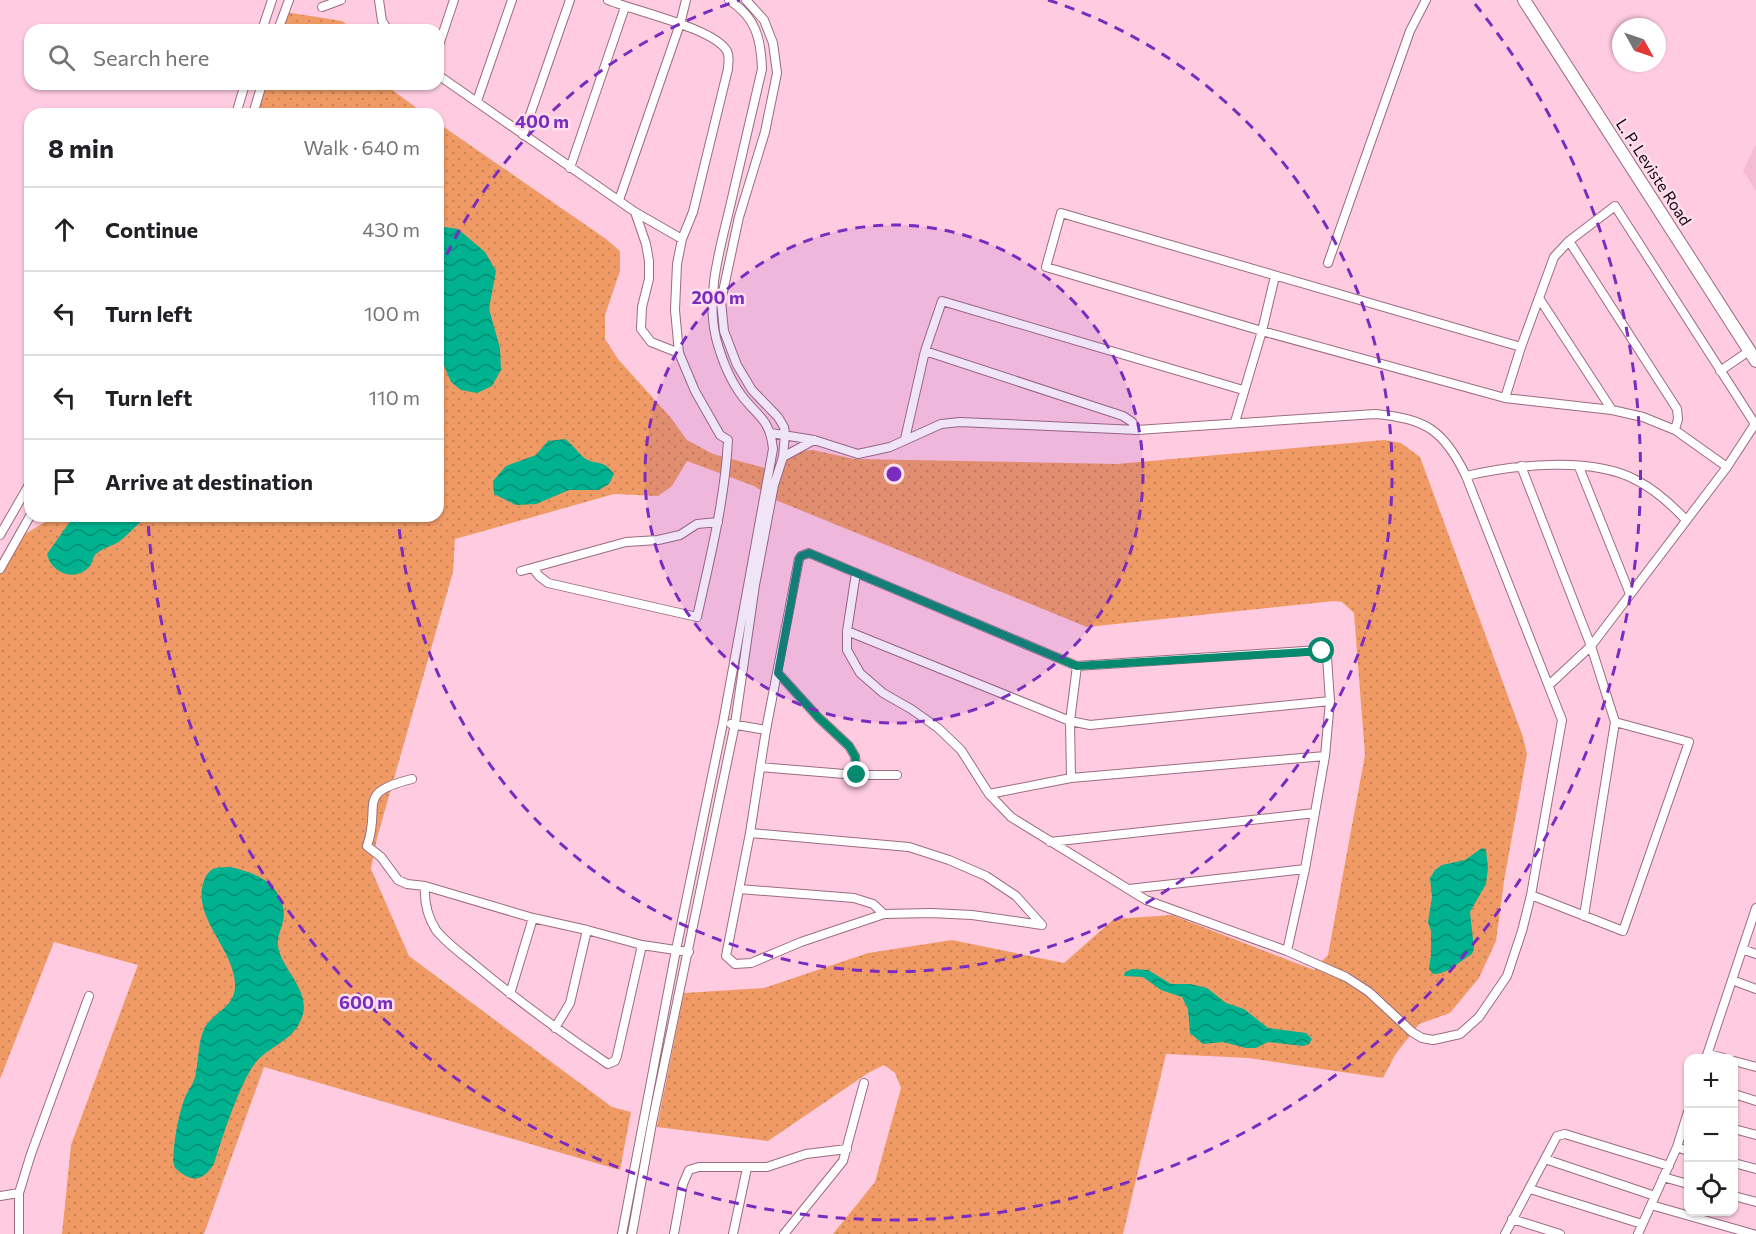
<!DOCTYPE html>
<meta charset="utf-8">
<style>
:root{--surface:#fff;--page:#f2f2f2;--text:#202124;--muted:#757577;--line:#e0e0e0}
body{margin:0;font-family:Commissioner,sans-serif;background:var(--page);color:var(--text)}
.controls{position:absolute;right:18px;bottom:18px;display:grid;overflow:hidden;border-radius:12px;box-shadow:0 2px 4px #0004}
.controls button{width:54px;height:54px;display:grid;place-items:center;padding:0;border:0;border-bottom:2px solid var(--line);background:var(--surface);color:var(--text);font:30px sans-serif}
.compass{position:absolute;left:1612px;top:18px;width:54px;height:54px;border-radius:50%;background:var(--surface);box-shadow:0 2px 4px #0004;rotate:130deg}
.stop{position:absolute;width:18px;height:18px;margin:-14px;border:4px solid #06896e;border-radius:50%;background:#fff}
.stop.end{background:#06896e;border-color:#fff;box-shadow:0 2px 6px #0008}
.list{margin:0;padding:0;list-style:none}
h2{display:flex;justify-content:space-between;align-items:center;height:78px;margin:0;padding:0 24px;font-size:26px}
h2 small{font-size:20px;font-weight:400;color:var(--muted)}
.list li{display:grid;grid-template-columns:39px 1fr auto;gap:18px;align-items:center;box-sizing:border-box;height:84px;padding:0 24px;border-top:2px solid var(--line)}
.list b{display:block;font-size:22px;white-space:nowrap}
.list em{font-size:20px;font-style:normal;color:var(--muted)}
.icon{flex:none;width:33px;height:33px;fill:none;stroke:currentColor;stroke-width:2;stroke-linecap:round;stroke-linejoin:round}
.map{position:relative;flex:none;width:1756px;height:1234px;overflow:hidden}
.search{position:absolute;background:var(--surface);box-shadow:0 2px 4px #0004;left:24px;top:24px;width:420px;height:66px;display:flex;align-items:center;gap:15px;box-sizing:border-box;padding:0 21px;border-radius:18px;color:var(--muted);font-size:22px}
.panel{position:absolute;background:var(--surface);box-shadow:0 2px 4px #0004;left:24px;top:108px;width:420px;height:414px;border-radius:18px}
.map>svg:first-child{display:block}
</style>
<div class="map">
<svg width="1756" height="1234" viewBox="0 0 1756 1234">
<defs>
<pattern id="grass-dots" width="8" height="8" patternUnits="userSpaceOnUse" patternTransform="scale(1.5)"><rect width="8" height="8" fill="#f09b66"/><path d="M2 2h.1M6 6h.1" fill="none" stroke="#cd8457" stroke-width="1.8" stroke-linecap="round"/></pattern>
<pattern id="water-waves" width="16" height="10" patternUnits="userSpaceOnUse" patternTransform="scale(1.5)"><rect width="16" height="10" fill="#00b28f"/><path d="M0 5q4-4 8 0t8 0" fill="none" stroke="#018f73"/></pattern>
</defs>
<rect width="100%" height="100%" fill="#ffcbe0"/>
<path fill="#f5bbd3" d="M1756 144V191L1743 171Z"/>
<path fill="url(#grass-dots)" d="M285 12 342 21 354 30H280Z
M263 84H384L425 114H254Z
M438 123 606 239 620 251V271L605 315V339L618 359 671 418 687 440 713 454 783 473 786 461 795 451 813 450 854 459 1117 464 1384 440 1401 443 1420 457 1523 737 1527 754 1504 881 1496 941 1479 978 1450 1013 1419 1024 1395 1055 1383 1078 1249 1058 1166 1054 1123 1234H833L875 1182 901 1088 895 1073 884 1065 868 1073 768 1141 657 1127 684 993 764 988 868 953 952 940 1064 963 1114 919 1172 915 1314 970 1328 955 1365 755 1354 613 1342 602 1334 601 1087 627 778 501 754 486 687 461 672 486 658 496 614 494 455 539 453 572 377 838 371 869 409 956 612 1107 631 1112 620 1170 264 1067 204 1234H62L71 1145 138 965 54 942 0 1079V573L20 537 55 516H438Z"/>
<path fill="url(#water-waves)" d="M438 226 458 229 485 252 496 271 489 309 500 348 501 370 492 386 477 393 461 390 451 382 442 361 438 357Z
M565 439C572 444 576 450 582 456 594 467 602 457 614 474L609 484 599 490H569L536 504 516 505 494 494 493 481 506 466 536 455 548 441Z
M77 516H148C138 523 130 533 120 541 113 546 102 548 96 554 92 557 93 563 90 566 75 583 51 573 47 554L69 523Z
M1482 848 1486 850 1488 868 1486 884 1470 912 1474 949 1472 954C1460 961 1447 975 1433 974L1429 969 1431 954V931L1428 922 1432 897 1430 878 1435 870 1442 865 1465 860Z
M230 867C247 871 268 877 277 893 294 922 273 929 279 951 286 974 314 995 300 1022 291 1041 269 1047 256 1062 240 1082 222 1138 214 1164 201 1183 191 1182 175 1168L173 1161C174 1139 178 1117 185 1097 189 1089 195 1082 196 1072 199 1057 198 1041 205 1027 215 1011 236 1007 235 984 234 947 187 914 206 876 209 872 211 869 216 868 221 867 226 867 230 867Z
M1132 969 1148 970 1171 984H1190L1207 988 1226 1003 1244 1009 1268 1028 1306 1033 1312 1039 1309 1044 1304 1046 1268 1042 1256 1048H1246L1223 1042 1203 1044 1190 1033 1188 1009 1182 997 1161 990 1143 977 1124 976 1125 972Z"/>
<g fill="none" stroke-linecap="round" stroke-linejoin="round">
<defs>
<path id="street" d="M379 0 382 21 388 30
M322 7 341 0
M262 30 272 0
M278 30 289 0
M438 48 454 0
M438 75 635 212 682 239
M477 101 512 0
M236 114 245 84
M253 114 262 84
M523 135 570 0
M570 168 625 7
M619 200 680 24 686 0
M635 212 646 244 649 261V279L642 307 641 329 651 342 679 353
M1569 241 1677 409 1678 419 1675 430
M1328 263 1410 31 1426 0
M1539 298 1612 410
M1521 347 1061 213 1046 267 1262 331 1505 398 1612 410 1643 417 1675 430 1727 467
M925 351 1123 416 1132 422 1137 430
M1720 371 1749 351
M1505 398 1521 347 1554 257 1569 241 1615 206 1755 424 1727 467 1591 646 1549 685
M1235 422 1262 331 1275 276
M771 433 814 440 858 454 890 447 941 424 960 422 1137 430 1375 414C1425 418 1444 430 1466 476L1562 720 1531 895 1522 931 1507 976 1479 1017 1460 1034 1433 1040 1422 1038 1412 1032 1369 992 1346 977 1287 951 1146 900 1011 817 989 794 961 750 938 728 911 709 883 693 860 673 847 650V631L856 573
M905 439 925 351 942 301 1243 390
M783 457 814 440
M1521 466 1591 646 1615 722 1584 916
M1579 467 1630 594
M1466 476C1514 465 1591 456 1636 480 1656 490 1671 504 1686 520
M0 535 30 483
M533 568 539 576 548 583 697 617C710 558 725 500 728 440L720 435 695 391 679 353 675 310 677 264 682 239 693 212 728 69C728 63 730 57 727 51 714 28 634 11 608 0
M0 569 30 516
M521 571 626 542 658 540 680 535 697 524 718 522
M847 631 1070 721 1090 725 1330 701
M778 673 818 717 849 746 855 756 857 775
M731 724 766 730
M760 767 857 775H897
M1071 778 1070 721 1077 666
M412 779C354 793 382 805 367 846L381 857 398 880 407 884 425 886 533 918 587 930 642 945 689 952
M989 794 1071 778 1325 756
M750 833 909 847 949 860 986 876 1016 896 1042 925
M1050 842 1315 813
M425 886C424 902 427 916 436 930 446 943 462 954 474 964 517 1000 562 1033 608 1064L615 1061 617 1056 642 945
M739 889 854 898 873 904 884 914
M1129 889 1305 869
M1531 895 1623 931 1689 742 1615 722
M1042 925 972 915 931 913 884 914 801 942 751 963 735 964 726 956 750 833 766 730 799 559 801 556 809 553 1077 666 1319 650 1324 652 1327 657 1330 701 1325 756 1305 869 1287 951
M1742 949 1756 954
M1732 980 1756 989
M510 994 533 918
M555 1028 570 1003 587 930
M1708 1054 1724 1058
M1706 1058 1756 908
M1734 1061 1756 1067
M1734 1094 1756 1101
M1734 1129 1756 1135
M1677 1147 1688 1151
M1545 1159 1655 1196
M1734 1163 1756 1169
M1663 1177 1688 1184
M1530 1189 1642 1224
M0 1196 19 1193
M1734 1196 1756 1202
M1651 1205 1753 1234
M1512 1219 1560 1234
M19 1234V1193L31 1154 89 996
M622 1234 676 950 723 723 773 449C770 419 758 417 742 396 730 380 721 357 716 338 705 292 722 243 732 198 742 155 752 112 762 69 761 39 756 17 729 0
M632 1234 652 1123 735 724 755 585 774 485 783 457 785 434 784 427 778 417 752 390 737 365 724 331 721 301 739 217 765 132 777 73 773 43 764 20 746 0
M674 1234 683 1184 689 1170 699 1167H767L806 1154 847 1149
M733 1234 747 1168
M784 1234 843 1161 864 1083
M1505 1234 1557 1136 1565 1134 1669 1166
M1638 1234 1677 1147 1688 1112"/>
<path id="secondary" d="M1524 0 1756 361"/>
</defs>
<use href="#street" stroke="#9a6c80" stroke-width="10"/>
<use href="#secondary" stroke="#9a6c80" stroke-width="14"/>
<use href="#street" stroke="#fff" stroke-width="8"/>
<use href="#secondary" stroke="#fff" stroke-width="12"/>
</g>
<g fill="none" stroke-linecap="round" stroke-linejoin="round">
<path stroke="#06896e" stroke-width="8" d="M857 775 855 756 849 746 818 717 778 673 799 559 801 556 809 553 1077 666 1322 651"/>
</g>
<circle cx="894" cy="474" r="249" fill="#7b2cbf" fill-opacity=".12"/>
<g fill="none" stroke="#7b2cbf" stroke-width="3" stroke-dasharray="10 8">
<circle cx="894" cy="474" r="249"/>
<path d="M439 271A498 498 0 0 1 740 0M1048 0A498 498 0 1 1 398 517"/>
<path d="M1475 4A747 747 0 1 1 148 520"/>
</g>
<g text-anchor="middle" stroke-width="5" stroke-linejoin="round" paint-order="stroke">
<g font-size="16" fill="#17070f" stroke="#ffdfec">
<text transform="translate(1654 172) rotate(57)" y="6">L. P. Leviste Road</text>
</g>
</g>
<circle cx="894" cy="474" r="9" fill="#7b2cbf" stroke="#ffdfec" stroke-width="3"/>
<g font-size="18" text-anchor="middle" font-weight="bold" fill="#7b2cbf" stroke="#ffdfec" stroke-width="5" stroke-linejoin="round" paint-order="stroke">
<text x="542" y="128">400 m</text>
<text x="718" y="304">200 m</text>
<text x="366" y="1009">600 m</text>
</g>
</svg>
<div class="controls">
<button>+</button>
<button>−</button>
<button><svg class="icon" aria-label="locate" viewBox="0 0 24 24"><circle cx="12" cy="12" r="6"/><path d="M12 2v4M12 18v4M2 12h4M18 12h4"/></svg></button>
</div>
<svg class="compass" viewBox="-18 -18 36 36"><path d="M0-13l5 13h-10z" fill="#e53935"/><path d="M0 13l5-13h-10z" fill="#757577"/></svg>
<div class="stop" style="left:1322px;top:651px"></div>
<div class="stop end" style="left:857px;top:775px"></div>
<div class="search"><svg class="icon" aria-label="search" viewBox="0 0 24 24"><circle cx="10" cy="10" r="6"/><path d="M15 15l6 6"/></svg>Search here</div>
<section class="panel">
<h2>8 min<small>Walk · 640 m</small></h2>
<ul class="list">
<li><svg class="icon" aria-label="ahead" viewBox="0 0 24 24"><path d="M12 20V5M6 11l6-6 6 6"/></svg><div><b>Continue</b></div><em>430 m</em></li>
<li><svg class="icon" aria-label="left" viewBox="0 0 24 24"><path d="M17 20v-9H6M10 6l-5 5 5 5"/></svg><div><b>Turn left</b></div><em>100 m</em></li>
<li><svg class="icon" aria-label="left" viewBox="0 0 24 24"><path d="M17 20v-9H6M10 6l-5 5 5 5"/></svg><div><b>Turn left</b></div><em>110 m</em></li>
<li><svg class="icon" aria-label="arrive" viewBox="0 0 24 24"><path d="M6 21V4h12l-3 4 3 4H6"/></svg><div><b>Arrive at destination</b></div></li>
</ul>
</section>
</div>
